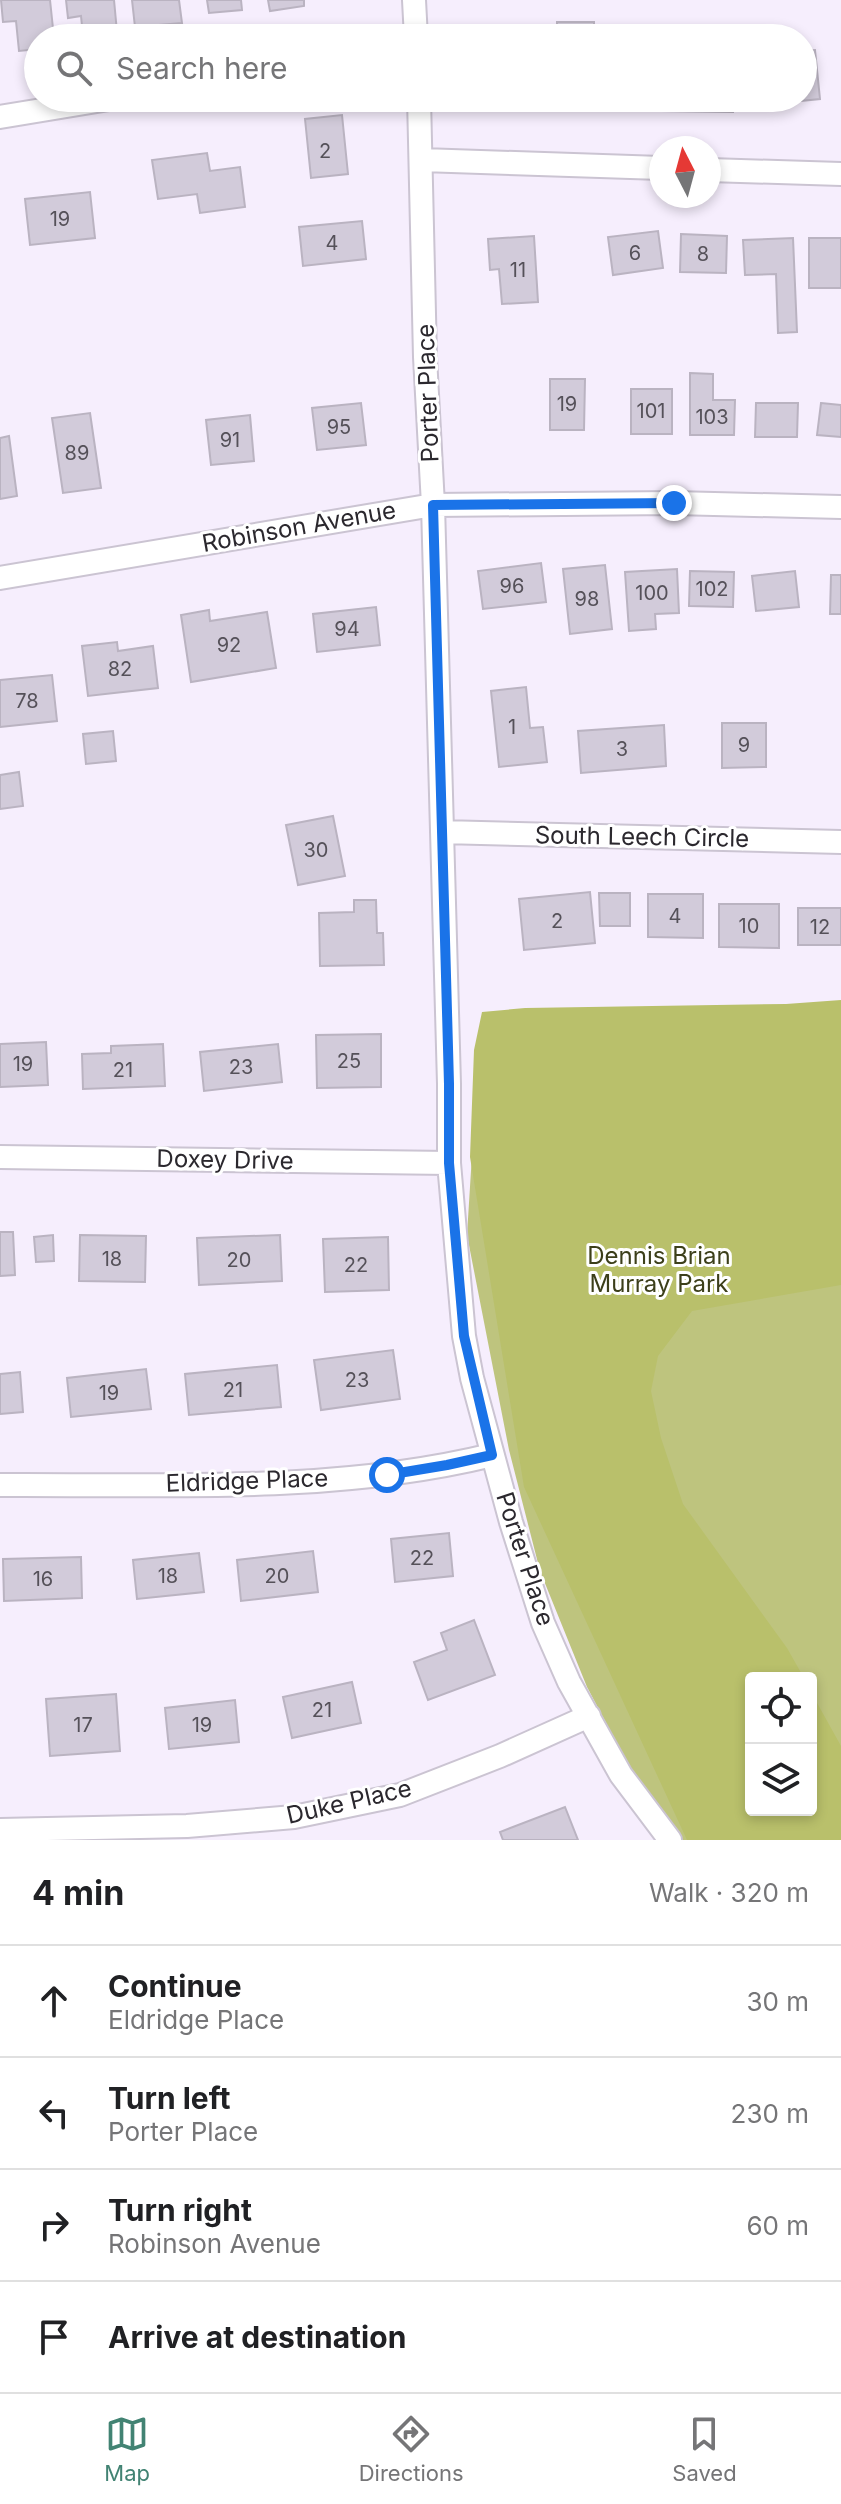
<!DOCTYPE html>
<meta charset="utf-8">
<style>
:root{--surface:#fff;--page:#f2f2f2;--text:#202124;--muted:#757577;--line:#e0e0e0;--accent:#428373}
body{margin:0;font-family:Inter,sans-serif;background:var(--page);color:var(--text)}
.controls{position:absolute;right:24px;bottom:24px;display:grid;overflow:hidden;border-radius:8px;box-shadow:0 4px 12px #0003}
.controls button{width:72px;height:72px;display:grid;place-items:center;padding:0;border:0;border-bottom:2px solid var(--line);background:var(--surface);color:var(--text);font:40px sans-serif}
.compass{position:absolute;left:649px;top:136px;width:72px;height:72px;border-radius:50%;background:var(--surface);box-shadow:0 4px 12px #0003;rotate:354deg}
.stop{position:absolute;width:24px;height:24px;margin:-18px;border:6px solid #1a73e8;border-radius:50%;background:#fff}
.stop.end{background:#1a73e8;border-color:#fff;box-shadow:0 2px 8px #0008}
.list{margin:0;padding:0;list-style:none}
h2{display:flex;justify-content:space-between;align-items:center;height:104px;margin:0;padding:0 32px;font-size:34px}
h2 small{font-size:26px;font-weight:400;color:var(--muted)}
.list li{display:grid;grid-template-columns:52px 1fr auto;gap:24px;align-items:center;box-sizing:border-box;height:112px;padding:0 32px;border-top:2px solid var(--line)}
.list b{display:block;font-size:30px;white-space:nowrap}
.list p{margin:0;font-size:26px;white-space:nowrap;color:var(--muted)}
.list em{font-size:26px;font-style:normal;color:var(--muted)}
.icon{flex:none;width:44px;height:44px;fill:none;stroke:currentColor;stroke-width:2;stroke-linecap:round;stroke-linejoin:round}
.map{position:relative;flex:none;width:841px;height:1840px;overflow:hidden}
.search{position:absolute;background:var(--surface);box-shadow:0 4px 12px #0003;left:24px;right:24px;top:24px;height:88px;display:flex;align-items:center;gap:20px;box-sizing:border-box;padding:0 28px;border-radius:44px;color:var(--muted);font-size:30px}
.sheet{height:552px;background:var(--surface)}
nav{display:flex;justify-content:space-around;align-items:center;box-sizing:border-box;height:112px;border-top:2px solid var(--line);background:var(--surface);font-size:22px;color:var(--muted)}
nav a{display:grid;justify-items:center;gap:4px}
nav .on{color:var(--accent)}
.map>svg:first-child{display:block}
</style>
<div class="map">
<svg width="841" height="1840" viewBox="0 0 841 1840">
<rect width="100%" height="100%" fill="#f6eefd"/>
<path fill="#bec47e" fill-rule="evenodd" d="M841 1085V1840H679L633 1774 587 1687 540 1571 509 1450 467 1235 476 1090ZM751 1678H811V1810H751Z"/>
<path fill="#b9c06b" d="M841 1000V1285L692 1311 658 1356 651 1391 661 1438 683 1504 787 1648 804 1678H751V1810H811V1692L841 1746V1840H687L524 1487 470 1157 474 1050 482 1012 525 1008 786 1004Z"/>
<path fill="#d2cbda" stroke="#bab3c1" stroke-width="2" d="M1 0H50L54 38H38V49L19 51 16 21 3 22Z
M66 0H114L117 32 83 36 81 16 68 18Z
M132 0H179L182 23 135 27Z
M207 0H241L242 10 209 13Z
M268 0H304V6L270 11Z
M557 22H594V38H557Z
M529 30 530 38H478V34Z
M815 50 820 99 771 104V98H803V51Z
M482 98H534V102L483 106Z
M663 98H733V112L662 111Z
M342 115 348 174 311 178 305 119Z
M207 153 210 171 240 167 245 207 200 213 197 194 158 199 152 160Z
M90 192 95 238 30 245 25 199Z
M362 221 366 259 303 266 299 227Z
M658 231 663 268 613 275 608 237Z
M681 234 727 236 726 273 680 272Z
M534 236 538 302 502 304 499 269 490 270 488 239Z
M793 238 797 332 778 333 776 274 745 275 743 240Z
M809 238H841V288H809Z
M690 373 713 374V400H735L734 435H690Z
M550 379H585L584 430H550Z
M631 389H672V434H631Z
M361 403 366 445 317 450 312 408Z
M756 403H798L797 437H755Z
M821 403 841 405V437L817 435Z
M90 413 101 488 63 493 52 418Z
M250 415 254 461 211 465 206 420Z
M9 436 17 496 0 499V438Z
M541 563 546 602 483 609 478 571Z
M605 565 612 629 570 634 563 569Z
M677 569 679 613 655 614 656 629 629 631 625 572Z
M690 571 734 572 733 607 689 606Z
M795 571 799 607 756 611 752 576Z
M831 575H841V614H830Z
M376 607 380 645 317 652 313 614Z
M209 610 210 621 267 612 276 668 191 682 181 615Z
M117 642 118 651 153 646 158 688 88 696 82 646Z
M52 675 57 721 0 727V680Z
M526 687 530 728 543 727 547 762 499 767 491 691Z
M722 723H766V767L722 768Z
M664 725 666 766 581 773 578 731Z
M113 731 116 761 86 764 83 734Z
M19 772 23 806 0 809V775Z
M333 816 345 876 298 885 286 825Z
M590 892 595 943 524 950 519 899Z
M599 893H630V926H600Z
M648 894H703V938L648 937Z
M354 900H376L377 933H383L384 965 320 966 319 913 354 912Z
M719 904H779V948L719 947Z
M798 908H841V945H798Z
M381 1034V1087L317 1088 316 1035Z
M46 1042 48 1085 0 1087V1044Z
M163 1044 165 1086 83 1089 82 1054 111 1053V1046Z
M278 1044 282 1082 204 1091 200 1052Z
M0 1232H13L15 1275 0 1276Z
M53 1235 54 1261 36 1262 34 1237Z
M80 1235 146 1236 145 1282 79 1281Z
M280 1235 282 1281 199 1285 197 1238Z
M388 1237 389 1290 325 1292 323 1239Z
M393 1350 400 1399 321 1410 314 1360Z
M277 1365 281 1407 189 1415 185 1374Z
M146 1369 151 1409 71 1417 67 1378Z
M20 1372 23 1412 0 1414V1374Z
M449 1533 453 1576 395 1582 391 1539Z
M313 1551 318 1592 241 1601 237 1560Z
M199 1553 204 1592 137 1599 133 1560Z
M81 1557 82 1598 4 1601 3 1559Z
M474 1620 495 1675 428 1700 414 1662 447 1650 441 1633Z
M352 1682 361 1723 292 1738 283 1697Z
M116 1694 120 1751 50 1756 46 1699Z
M235 1700 239 1742 169 1749 165 1708Z
M565 1807 578 1840H503L500 1832Z"/>
<g fill="none" stroke-linecap="round" stroke-linejoin="round">
<defs>
<path id="street" d="M414 0 416 38
M419 98 425 357 433 505 449 1084V1163L464 1336 472 1378 511 1522 543 1623 569 1682 621 1775 670 1840
M0 117 115 98
M422 160 661 168
M709 170 841 174
M0 578 433 505 674 503 841 507
M442 832 841 842
M0 1157 449 1163
M0 1485C164 1484 332 1494 492 1455
M0 1830 187 1826 294 1817 400 1795 500 1756 589 1716"/>
</defs>
<use href="#street" stroke="#cbc4d2" stroke-width="26"/>
<use href="#street" stroke="#fff" stroke-width="22"/>
</g>
<g fill="none" stroke-linecap="round" stroke-linejoin="round">
<path stroke="#1a73e8" stroke-width="10" d="M387 1475 447 1465 492 1455 464 1336 449 1163V1084L433 505 674 503"/>
</g>
<g text-anchor="middle" stroke-width="6" stroke-linejoin="round" paint-order="stroke">
<g font-size="20" fill="#555159">
<text x="325" y="158">2</text>
<text x="60" y="226">19</text>
<text x="332" y="250">4</text>
<text x="635" y="260">6</text>
<text x="703" y="261">8</text>
<text x="518" y="277">11</text>
<text x="567" y="411">19</text>
<text x="651" y="418">101</text>
<text x="712" y="424">103</text>
<text x="339" y="434">95</text>
<text x="230" y="447">91</text>
<text x="77" y="460">89</text>
<text x="512" y="593">96</text>
<text x="712" y="596">102</text>
<text x="652" y="600">100</text>
<text x="587" y="606">98</text>
<text x="347" y="636">94</text>
<text x="229" y="652">92</text>
<text x="120" y="676">82</text>
<text x="27" y="708">78</text>
<text x="512" y="734">1</text>
<text x="744" y="752">9</text>
<text x="622" y="756">3</text>
<text x="316" y="857">30</text>
<text x="675" y="923">4</text>
<text x="557" y="928">2</text>
<text x="749" y="933">10</text>
<text x="820" y="934">12</text>
<text x="349" y="1068">25</text>
<text x="23" y="1071">19</text>
<text x="241" y="1074">23</text>
<text x="123" y="1077">21</text>
<text x="112" y="1266">18</text>
<text x="239" y="1267">20</text>
<text x="356" y="1272">22</text>
<text x="357" y="1387">23</text>
<text x="233" y="1397">21</text>
<text x="109" y="1400">19</text>
<text x="422" y="1565">22</text>
<text x="168" y="1583">18</text>
<text x="277" y="1583">20</text>
<text x="43" y="1586">16</text>
<text x="322" y="1717">21</text>
<text x="83" y="1732">17</text>
<text x="202" y="1732">19</text>
</g>
<g font-size="24" fill="#2b282e" stroke="#fff">
<text transform="translate(428 393) rotate(-92)" y="8">Porter Place</text>
<text transform="translate(299 527) rotate(-10)" y="8">Robinson Avenue</text>
<text transform="translate(642 837) rotate(1)" y="8">South Leech Circle</text>
<text transform="translate(225 1160) rotate(1)" y="8">Doxey Drive</text>
<text transform="translate(247 1481) rotate(-2)" y="8">Eldridge Place</text>
<text transform="translate(525 1559) rotate(72)" y="8">Porter Place</text>
<text transform="translate(349 1802) rotate(-13)" y="8">Duke Place</text>
</g>
<g font-size="24" fill="#3c3f1a" stroke="#fff">
<text x="659" y="1264">Dennis Brian<tspan x="659" dy="28">Murray Park</tspan></text>
</g>
</g>
</svg>
<div class="controls">
<button><svg class="icon" aria-label="locate" viewBox="0 0 24 24"><circle cx="12" cy="12" r="6"/><path d="M12 2v4M12 18v4M2 12h4M18 12h4"/></svg></button>
<button><svg class="icon" aria-label="layers" viewBox="0 0 24 24"><path d="M12 4l9 5-9 5-9-5zM3 14l9 5 9-5"/></svg></button>
</div>
<svg class="compass" viewBox="-18 -18 36 36"><path d="M0-13l5 13h-10z" fill="#e53935"/><path d="M0 13l5-13h-10z" fill="#757577"/></svg>
<div class="stop" style="left:387px;top:1475px"></div>
<div class="stop end" style="left:674px;top:503px"></div>
<div class="search"><svg class="icon" aria-label="search" viewBox="0 0 24 24"><circle cx="10" cy="10" r="6"/><path d="M15 15l6 6"/></svg>Search here</div>
</div>
<section class="sheet">
<h2>4 min<small>Walk · 320 m</small></h2>
<ul class="list">
<li><svg class="icon" aria-label="ahead" viewBox="0 0 24 24"><path d="M12 20V5M6 11l6-6 6 6"/></svg><div><b>Continue</b><p>Eldridge Place</p></div><em>30 m</em></li>
<li><svg class="icon" aria-label="left" viewBox="0 0 24 24"><path d="M17 20v-9H6M10 6l-5 5 5 5"/></svg><div><b>Turn left</b><p>Porter Place</p></div><em>230 m</em></li>
<li><svg class="icon" aria-label="right" viewBox="0 0 24 24"><path d="M7 20v-9h11M14 6l5 5-5 5"/></svg><div><b>Turn right</b><p>Robinson Avenue</p></div><em>60 m</em></li>
<li><svg class="icon" aria-label="arrive" viewBox="0 0 24 24"><path d="M6 21V4h12l-3 4 3 4H6"/></svg><div><b>Arrive at destination</b></div></li>
</ul>
</section>
<nav>
<a class="on"><svg class="icon" aria-label="map" viewBox="0 0 24 24"><path d="M3 6l6-2 6 2 6-2v14l-6 2-6-2-6 2zM9 4v14M15 6v14"/></svg>Map</a>
<a><svg class="icon" aria-label="directions" viewBox="0 0 24 24"><path d="M12 3l9 9-9 9-9-9zM9 14v-3h6M13 9l2 2-2 2"/></svg>Directions</a>
<a><svg class="icon" aria-label="saved" viewBox="0 0 24 24"><path d="M7 4h10v16l-5-4-5 4z"/></svg>Saved</a>
</nav>
